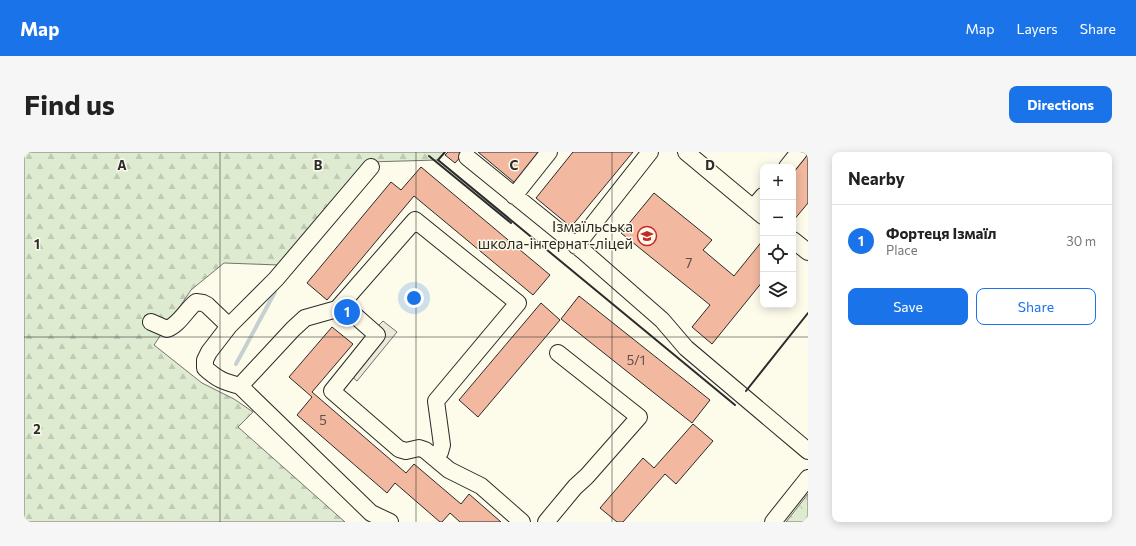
<!DOCTYPE html>
<meta charset="utf-8">
<style>
:root{--surface:#fff;--page:#f6f6f6;--text:#222;--muted:#767676;--line:#e0e0e0;--accent:#1a73e8}
body{margin:0;font-family:Commissioner,sans-serif;background:var(--page);color:var(--text)}
.controls{position:absolute;right:12px;top:12px;display:grid;overflow:hidden;border-radius:8px;box-shadow:0 2px 10px #0003}
.controls button{width:36px;height:36px;display:grid;place-items:center;padding:0;border:0;border-bottom:1px solid var(--line);background:var(--surface);color:var(--text);font:20px sans-serif}
.you{position:absolute;left:390px;top:146px;width:14px;height:14px;margin:-10px;border:3px solid #fff;border-radius:50%;background:#1a73e8;box-shadow:0 0 0 6px #1a73e833}
.badge{display:grid;place-items:center;width:26px;height:26px;border-radius:50%;background:var(--accent);color:#fff;font-size:13px;font-weight:700}
.pin{position:absolute;translate:-50% -50%;border:2px solid #fff;box-shadow:0 1px 4px #0006}
.list{margin:0;padding:0;list-style:none}
h2{display:flex;justify-content:space-between;align-items:center;height:52px;margin:0;padding:0 16px;font-size:17px}
h2 small{font-size:13px;font-weight:400;color:var(--muted)}
.list li{display:grid;grid-template-columns:26px 1fr auto;gap:12px;align-items:center;box-sizing:border-box;height:72px;padding:0 16px;border-top:1px solid var(--line)}
.list b{display:block;font-size:15px;white-space:nowrap}
.list p{margin:0;font-size:13px;white-space:nowrap;color:var(--muted)}
.list em{font-size:13px;font-style:normal;color:var(--muted)}
.actions{display:flex;gap:8px;padding:12px 16px}
.actions a{flex:1;padding:9px 0;border:1px solid var(--accent);border-radius:8px;text-align:center;font-size:14px;color:var(--accent)}
.actions .main{background:var(--accent);color:#fff}
.icon{flex:none;width:22px;height:22px;fill:none;stroke:currentColor;stroke-width:2;stroke-linecap:round;stroke-linejoin:round}
.map{position:relative;flex:none;width:784px;height:370px;overflow:hidden;border-radius:8px}
header{display:flex;align-items:center;gap:24px;box-sizing:border-box;height:56px;padding:0 20px;background:var(--accent);color:#fff}
header strong{font-size:19px}
nav{display:flex;gap:22px;margin-inline-start:auto;font-size:14px}
.intro{display:flex;align-items:center;justify-content:space-between;box-sizing:border-box;height:96px;padding:0 24px}
h1{margin:0;font-size:28px}
.button{padding:10px 18px;border-radius:8px;background:var(--accent);color:#fff;font-size:14px;font-weight:700}
main{display:flex;gap:24px;padding:0 24px}
aside{flex:1;background:var(--surface);border-radius:8px;box-shadow:0 2px 10px #0003}
.map>svg:first-child{display:block}
</style>
<header>
<strong>Map</strong>
<nav><a>Map</a><a>Layers</a><a>Share</a></nav>
</header>
<div class="intro"><h1>Find us</h1><a class="button">Directions</a></div>
<main>
<div class="map">
<svg width="784" height="370" viewBox="0 0 784 370">
<defs>
<pattern id="forest-firs" width="22" height="20" patternUnits="userSpaceOnUse"><rect width="22" height="20" fill="#deebd1"/><path d="M5 1l3.5 6h-7zM16 11l3.5 6h-7z" fill="#bfcab4"/></pattern>
<pattern id="park-crowns" width="20" height="18" patternUnits="userSpaceOnUse"><rect width="20" height="18" fill="#deebd1"/><path d="M2 6a3 3 0 1 1 6 0M12 15a3 3 0 1 1 6 0" fill="none" stroke="#bfcab4"/></pattern>
</defs>
<rect width="100%" height="100%" fill="#fdfbea"/>
<path fill="url(#forest-firs)" stroke="#74746e" d="M0 0H421L414 8 344 10 255 113 200 111 167 138 130 193 178 231 210 247 229 260 214 275 321 370H0Z"/>
<path fill="url(#park-crowns)" stroke="#74746e" d="M784 342V370H762Z"/>
<path fill="#eceadb" stroke="#74746e" d="M359 169 373 180 333 229 326 223 352 176Z"/>
<g fill="none" stroke-linecap="round" stroke-linejoin="round">
<path stroke="#c7d0d0" stroke-width="4" d="M212 212 251 140"/>
</g>
<path fill="#f2b8a0" stroke="#2b2b2b" d="M424 0H441L431 11 421 3Z
M454 0H517L491 31Z
M549 0H609L547 75 512 46Z
M784 2V51L769 69V20Z
M397 15 526 123 509 143 390 44 303 148 283 131 367 30 377 38Z
M630 41 688 88 679 98 710 124 739 88V129L688 192 668 175 686 153 597 81Z
M555 144 686 248 668 271 537 167Z
M517 151 536 168 454 265 435 248Z
M308 175 329 192 288 240 382 321 390 312 437 352 445 342 477 370H436L426 361 418 370H416L371 331 363 341 273 263 288 245 265 225Z
M669 272 689 289 652 332 641 322 599 370H593L576 356 619 306 630 316Z"/>
<g fill="none" stroke-linecap="round" stroke-linejoin="round">
<defs>
<path id="minor" d="M662 0 739 64
M443 5 559 99 638 168 662 196 784 299
M763 15 775 0
M490 44 525 0
M729 56 739 44
M769 88 784 100
M552 94 626 0
M318 152 353 183 308 239 375 297 382 299 395 296 401 298 425 318 457 334 498 370
M127 170 143 177C155 173 162 158 172 150L179 151 183 153 205 174
M216 234 269 177 281 166 313 157 391 68 494 151 412 249 418 293 416 300 411 306
M216 234C200 230 193 227 181 216V208L185 200 205 174 252 127 347 15
M216 234 347 361 366 370
M522 370 551 335 563 324 615 265 534 201
M749 370 784 326"/>
</defs>
<use href="#minor" stroke="#2b2b2b" stroke-width="18"/>
<use href="#minor" stroke="#fdfbea" stroke-width="16"/>
<path stroke="#2b2b2b" stroke-width="2" d="M421 0 414 8 711 253
M405 4 487 71
M722 239 784 161"/>
</g>
<path fill="none" stroke="#2b2b2b" stroke-width="1" stroke-opacity="0.55" d="M196 0V370M392 0V370M588 0V370M0 185H784"/>
<defs>
<symbol id="school-ring" viewBox="-11 -11 22 22"><circle r="9.5" fill="#fdfbea" stroke="#c62828" stroke-width="1.5"/><path d="M0-5L7-2L0 1L-7-2ZM-4 1L0 2.5L4 1V4Q0 6-4 4Z" fill="#c62828"/></symbol>
</defs>
<g fill-rule="evenodd">
<use href="#school-ring" x="612" y="73" width="22" height="22"/>
</g>
<g text-anchor="middle" stroke-width="3" stroke-linejoin="round" paint-order="stroke">
<g font-size="13" fill="#5d4e48">
<text x="665" y="116">7</text>
<text x="612" y="213">5/1</text>
<text x="299" y="273">5</text>
</g>
<g font-size="15" fill="#2b2b2b" stroke="#fdfbea" text-anchor="end">
<text x="609" y="80">Ізмаїльська<tspan x="609" dy="17">школа-інтернат-ліцей</tspan></text>
</g>
</g>
<g font-size="13" text-anchor="middle" font-weight="bold" fill="#2b2b2b" stroke="#fdfbea" stroke-width="3" stroke-linejoin="round" paint-order="stroke">
<text x="98" y="18">A</text>
<text x="294" y="18">B</text>
<text x="490" y="18">C</text>
<text x="686" y="18">D</text>
<text x="13" y="97">1</text>
<text x="13" y="282">2</text>
</g>
</svg>
<div class="controls">
<button>+</button>
<button>−</button>
<button><svg class="icon" aria-label="locate" viewBox="0 0 24 24"><circle cx="12" cy="12" r="6"/><path d="M12 2v4M12 18v4M2 12h4M18 12h4"/></svg></button>
<button><svg class="icon" aria-label="layers" viewBox="0 0 24 24"><path d="M12 4l9 5-9 5-9-5zM3 14l9 5 9-5"/></svg></button>
</div>
<div class="you"></div>
<div class="pin badge" style="left:323px;top:160px">1</div>
</div>
<aside>
<h2>Nearby<small></small></h2>
<ul class="list">
<li><span class="badge">1</span><div><b>Фортеця Ізмаїл</b><p>Place</p></div><em>30 m</em></li>
</ul>
<div class="actions"><a class="main">Save</a><a>Share</a></div>
</aside>
</main>
